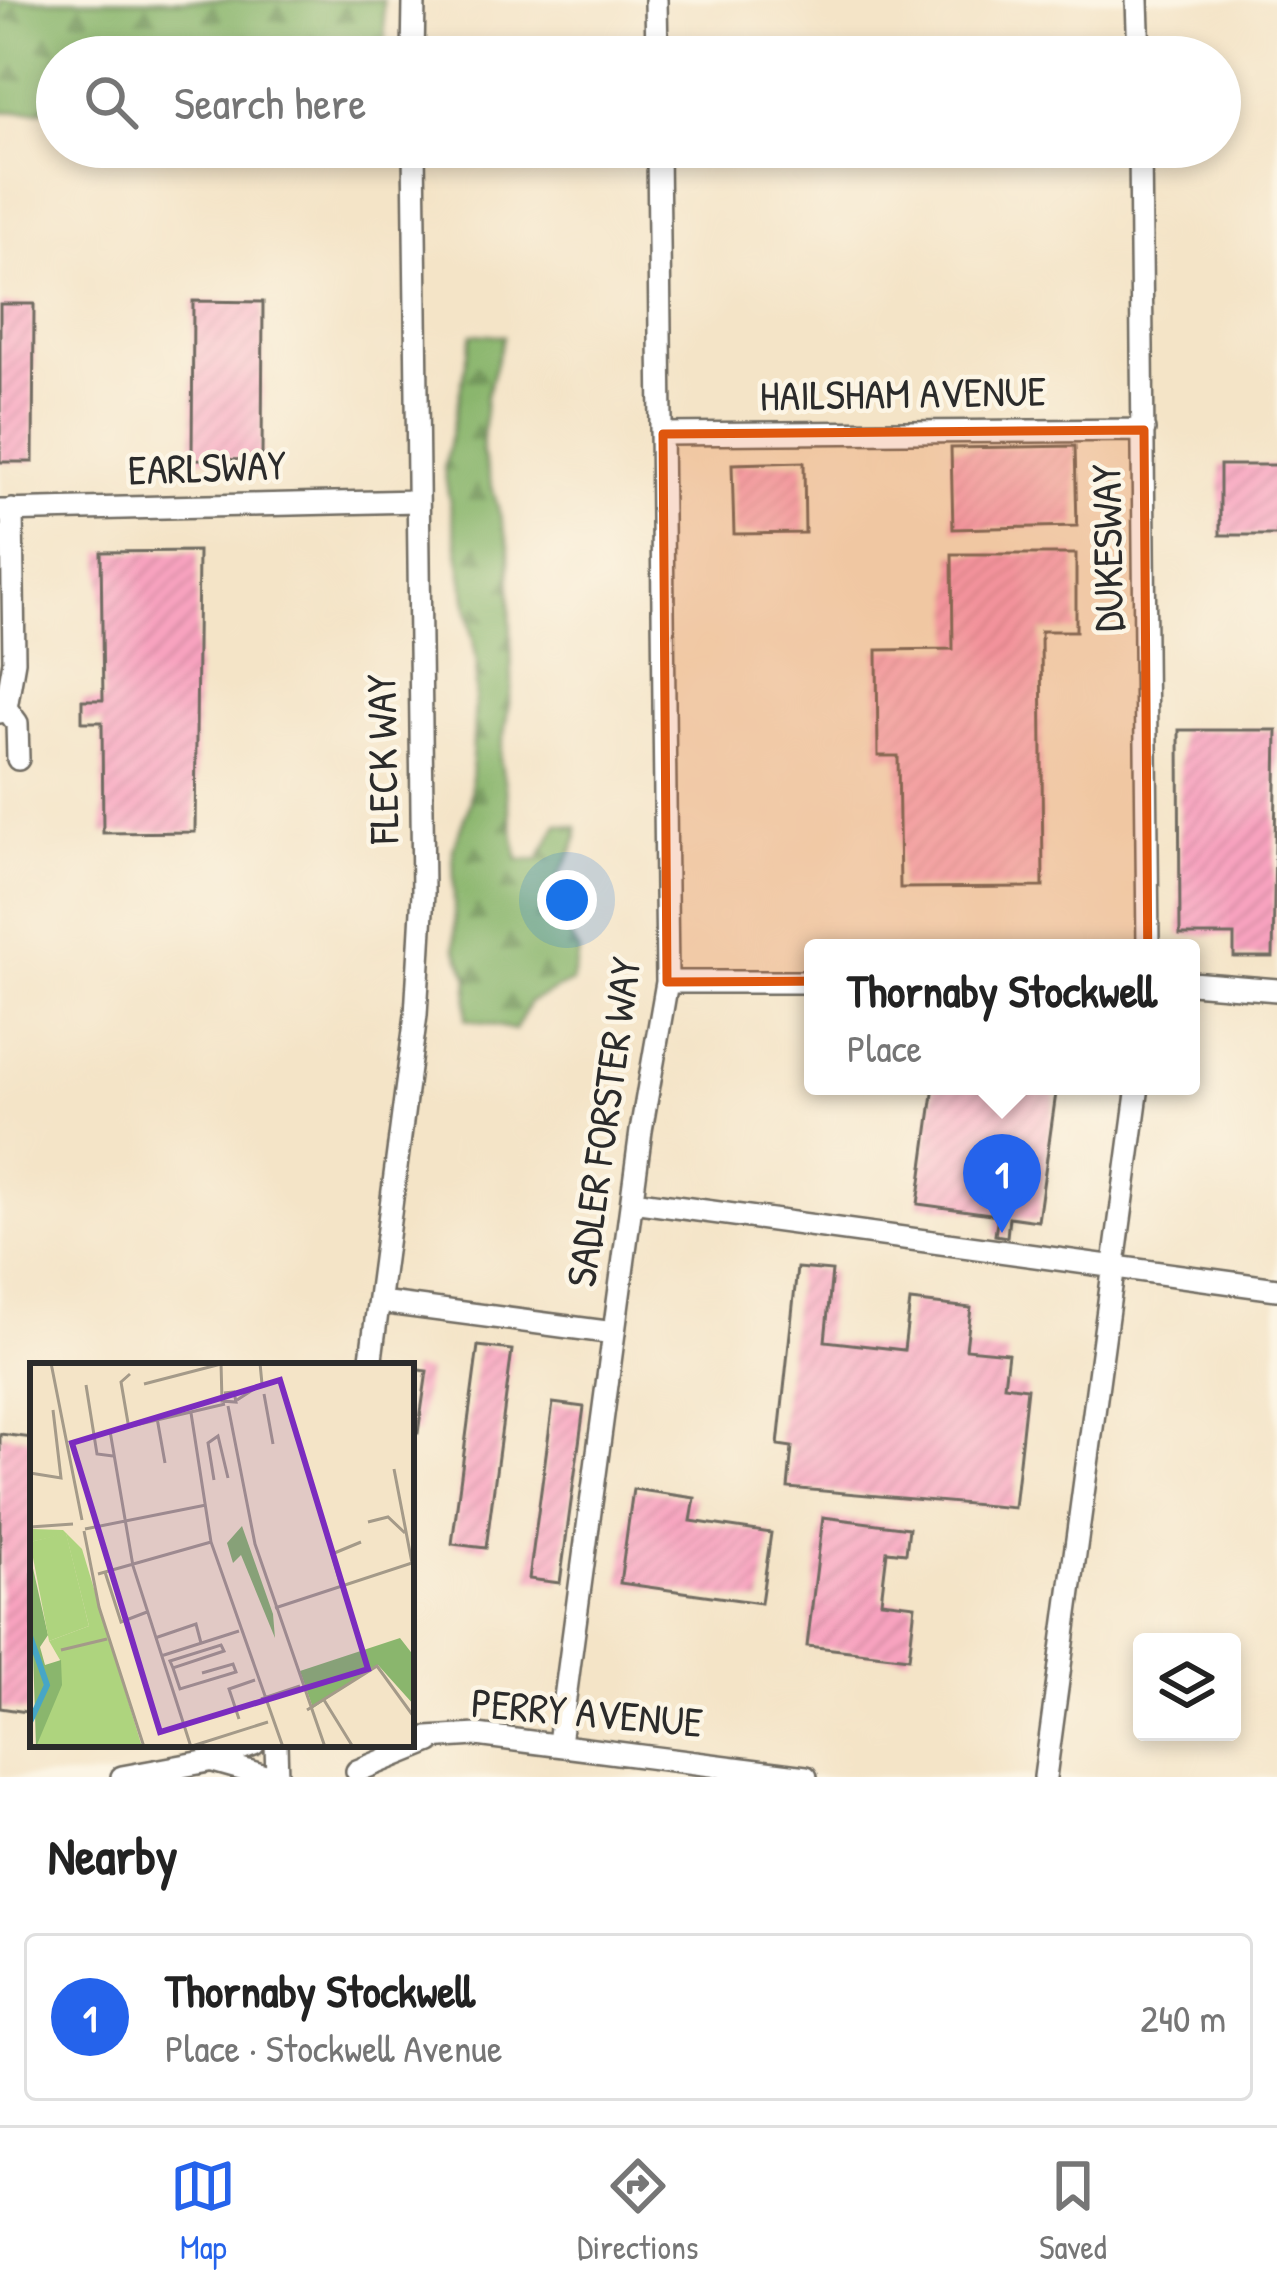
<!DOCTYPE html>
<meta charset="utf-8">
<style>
:root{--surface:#fff;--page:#f6f6f6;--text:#222;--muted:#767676;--line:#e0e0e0;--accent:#2563eb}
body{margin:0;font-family:"Patrick Hand",sans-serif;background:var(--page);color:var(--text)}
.controls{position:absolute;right:36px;bottom:36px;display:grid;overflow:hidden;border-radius:12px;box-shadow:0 6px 18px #0003}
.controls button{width:108px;height:108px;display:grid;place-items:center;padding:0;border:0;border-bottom:3px solid var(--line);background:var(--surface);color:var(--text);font:60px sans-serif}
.you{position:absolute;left:567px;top:900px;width:42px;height:42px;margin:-30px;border:9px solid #fff;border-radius:50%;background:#1a73e8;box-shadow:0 0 0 18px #1a73e833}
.badge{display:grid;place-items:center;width:78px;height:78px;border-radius:50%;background:var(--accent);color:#fff;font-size:39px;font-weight:700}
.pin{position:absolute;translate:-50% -99px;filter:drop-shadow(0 3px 6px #0008)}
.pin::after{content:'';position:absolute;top:63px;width:42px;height:36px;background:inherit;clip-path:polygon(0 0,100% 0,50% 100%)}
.popup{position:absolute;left:804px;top:939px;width:396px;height:156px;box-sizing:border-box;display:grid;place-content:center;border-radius:12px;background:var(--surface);filter:drop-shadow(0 3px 9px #0005);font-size:39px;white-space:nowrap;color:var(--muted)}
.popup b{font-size:45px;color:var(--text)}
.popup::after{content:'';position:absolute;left:50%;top:100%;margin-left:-24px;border:24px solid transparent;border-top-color:var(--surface)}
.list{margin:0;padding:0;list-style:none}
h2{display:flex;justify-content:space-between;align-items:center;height:156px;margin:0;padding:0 48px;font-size:51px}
h2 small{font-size:39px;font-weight:400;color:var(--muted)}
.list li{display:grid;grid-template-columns:78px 1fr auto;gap:36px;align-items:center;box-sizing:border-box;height:168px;margin:0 24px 24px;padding:0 24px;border:3px solid var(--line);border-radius:12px}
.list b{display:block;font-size:45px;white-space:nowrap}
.list p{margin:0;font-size:39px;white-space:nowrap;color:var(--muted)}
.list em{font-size:39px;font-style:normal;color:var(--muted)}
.icon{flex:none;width:66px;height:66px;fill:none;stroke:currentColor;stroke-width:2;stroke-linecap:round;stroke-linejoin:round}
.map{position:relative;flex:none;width:1277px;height:1777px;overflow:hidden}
.search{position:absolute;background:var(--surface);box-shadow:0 6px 18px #0003;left:36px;right:36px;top:36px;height:132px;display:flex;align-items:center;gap:30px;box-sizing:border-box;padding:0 42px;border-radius:66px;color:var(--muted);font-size:45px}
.sheet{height:348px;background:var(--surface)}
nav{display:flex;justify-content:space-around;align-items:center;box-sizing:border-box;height:168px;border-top:3px solid var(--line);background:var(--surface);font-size:33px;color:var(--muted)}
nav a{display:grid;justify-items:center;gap:6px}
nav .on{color:var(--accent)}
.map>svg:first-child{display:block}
</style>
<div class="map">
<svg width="1277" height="1777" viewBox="0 0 1277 1777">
<defs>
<pattern id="forest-firs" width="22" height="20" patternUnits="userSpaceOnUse" patternTransform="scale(3)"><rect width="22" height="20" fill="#8ab66d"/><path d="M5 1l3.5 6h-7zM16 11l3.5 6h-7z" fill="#71945a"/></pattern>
<pattern id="building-hatch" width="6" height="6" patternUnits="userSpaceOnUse" patternTransform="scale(3)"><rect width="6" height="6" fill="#f8a3bf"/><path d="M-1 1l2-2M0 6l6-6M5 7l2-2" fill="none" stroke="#d58ca4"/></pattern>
</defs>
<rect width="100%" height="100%" fill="#fcf5e5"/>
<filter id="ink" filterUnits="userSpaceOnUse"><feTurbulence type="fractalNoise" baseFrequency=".00833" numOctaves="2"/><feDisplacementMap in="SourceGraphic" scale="24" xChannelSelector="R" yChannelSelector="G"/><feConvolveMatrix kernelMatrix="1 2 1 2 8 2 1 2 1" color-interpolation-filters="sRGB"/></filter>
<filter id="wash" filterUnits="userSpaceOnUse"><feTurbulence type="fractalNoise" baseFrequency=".004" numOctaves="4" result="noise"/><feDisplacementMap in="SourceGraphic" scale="48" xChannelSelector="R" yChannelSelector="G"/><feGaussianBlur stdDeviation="2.7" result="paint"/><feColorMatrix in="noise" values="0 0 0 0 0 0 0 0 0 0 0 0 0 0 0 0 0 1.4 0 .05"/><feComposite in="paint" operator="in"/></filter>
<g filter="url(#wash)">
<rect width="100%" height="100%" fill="#f4e4c7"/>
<path fill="url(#forest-firs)" stroke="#5a704c" stroke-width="3" d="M0 0H383L386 57H57V110L0 112Z
M472 334 504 336 486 396 482 451 509 547 512 686 500 758 518 860H538L558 824 577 827C580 858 544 878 554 909 559 923 572 937 579 952L572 982 530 1002 515 1030 466 1019 469 977 455 947 453 848 470 803 477 662 444 469Z"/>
<g id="blocks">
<path fill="url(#building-hatch)" d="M193 301 263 302 262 460 192 459Z
M0 304H34L33 462H0Z
M1075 446 1077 526 953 529 951 448Z
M804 462 805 533 734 534 732 464Z
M1220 465H1277V535H1220Z
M198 551 195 832 103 833 102 722H82V700H103L101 552Z
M952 554H1076V631H1041L1043 887 900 888 898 756H878L877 650 953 649Z
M1179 730H1277L1273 957H1234V935H1180Z
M934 1086H1057L1038 1221 1009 1217 1007 1237 995 1235 998 1215 918 1204Z
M797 1268 832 1271 825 1341 904 1350 910 1301 971 1308 966 1349 1008 1353 1004 1385 1027 1388 1014 1508 788 1488 792 1447 778 1445Z
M478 1346 512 1350 486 1548 452 1544Z
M411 1369 427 1371 418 1433H411Z
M553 1403 584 1407 560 1583 529 1579Z
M0 1434 33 1438V1713L0 1708Z
M633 1489 695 1498 691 1521 771 1533 761 1603 620 1583Z
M823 1517 909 1528 906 1553 887 1551 881 1601 915 1605 909 1658 807 1646Z"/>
</g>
</g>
<g filter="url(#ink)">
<use href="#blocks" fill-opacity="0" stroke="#716c62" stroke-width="3"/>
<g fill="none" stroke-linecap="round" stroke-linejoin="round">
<defs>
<path id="minor" d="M656 0 657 57
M1137 0 1139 57
M413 57 414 0
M1140 147 1148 948
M663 434 1144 430
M0 511 417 501
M6 708 17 723 18 759
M0 712 6 708 14 661 12 510
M667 982H813
M1191 983 1277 990
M632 1201 1277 1289
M380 1302 614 1333
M370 1366 416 1015 423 893 414 147
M411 1739 477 1735 806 1777
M559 1743 641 1131 667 982 658 147
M276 1744 277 1777
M213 1761 269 1777
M357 1771 431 1741
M122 1777 209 1761 254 1744
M1045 1777 1138 1086"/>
</defs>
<use href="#minor" stroke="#716c62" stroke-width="26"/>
<use href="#minor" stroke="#fff" stroke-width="21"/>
</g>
</g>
<path fill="#df570e" fill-opacity="0.2" stroke="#df570e" stroke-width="9" stroke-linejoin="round" d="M1144 430 1148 979 667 982 663 434Z"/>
<g text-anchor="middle" stroke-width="9" stroke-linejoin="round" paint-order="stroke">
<g font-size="42" fill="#2b2b2b" stroke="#fcf5e5">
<text transform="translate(903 393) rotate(-1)" y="15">HAILSHAM AVENUE</text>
<text transform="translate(207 467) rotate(-2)" y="15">EARLSWAY</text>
<text transform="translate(1107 548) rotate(-91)" y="15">DUKESWAY</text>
<text transform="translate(382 759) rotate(-91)" y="15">FLECK WAY</text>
<text transform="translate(603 1122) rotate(-82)" y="15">SADLER FORSTER WAY</text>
<text transform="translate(587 1712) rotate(5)" y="15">PERRY AVENUE</text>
</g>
</g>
<g transform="translate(30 1363)">
<rect width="384" height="384" fill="#f4e4c7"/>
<path d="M2 166 33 167 52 186 112 384H6L30 297 19 278 59 263 36 171 0 179Z" fill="#aed47e"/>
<path d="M212 163 243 251 245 275 211 192 203 200 197 180ZM0 192 18 272 10 284 15 302 31 297 32 322 6 384ZM370 275 384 293V342L348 302 283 345 270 308Z" fill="#8ab66d"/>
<path d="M36 170 59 263 19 278 0 179Z" fill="#aed47e"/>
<path fill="none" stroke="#47a6c6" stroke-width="6" d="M0 273 17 322 0 359"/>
<path fill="none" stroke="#a49a89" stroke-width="3" d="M21 0 52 157M191 0 192 38 206 39 204 29 194 30M114 21 191 1M56 22 67 91 83 93M234 31 243 81M207 37 232 21 230 0M198 43 225 181 295 384M161 50 181 179 253 384M127 55 135 100M98 60 91 19 100 11M0 110 31 115 23 47M184 117 178 80 188 73 198 115M338 159 358 154 375 170M0 164 43 161M55 166 176 142M54 168 69 244 114 384M75 209 91 259 117 249M68 211 181 179M311 223 302 191 331 179M245 245 382 200 364 106M125 275 166 261 171 280M191 282 194 288 143 305 140 298ZM31 287 77 276M131 293 209 268M143 305 150 326 206 309 203 301 172 310M231 336 270 323M294 337 323 384M277 347 347 303 384 354M209 356 199 326 225 317M159 384 238 359M161 384 103 203 80 68 195 41"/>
<path fill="#7b2cbf" fill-opacity="0.15" stroke="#7b2cbf" stroke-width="6" d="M250 17 338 306 130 369 42 80Z"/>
<rect width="384" height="384" fill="none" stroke="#2b2b2b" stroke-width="6"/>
</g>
</svg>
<div class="controls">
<button><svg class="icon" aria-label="layers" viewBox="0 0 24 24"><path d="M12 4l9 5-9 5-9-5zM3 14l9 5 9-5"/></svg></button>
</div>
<div class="you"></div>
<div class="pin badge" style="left:1002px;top:1233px">1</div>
<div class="popup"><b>Thornaby Stockwell</b>Place</div>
<div class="search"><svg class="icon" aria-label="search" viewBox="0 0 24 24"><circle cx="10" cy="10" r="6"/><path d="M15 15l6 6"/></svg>Search here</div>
</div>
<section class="sheet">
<h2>Nearby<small></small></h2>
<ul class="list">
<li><span class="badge">1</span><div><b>Thornaby Stockwell</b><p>Place · Stockwell Avenue</p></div><em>240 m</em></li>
</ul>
</section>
<nav>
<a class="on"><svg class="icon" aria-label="map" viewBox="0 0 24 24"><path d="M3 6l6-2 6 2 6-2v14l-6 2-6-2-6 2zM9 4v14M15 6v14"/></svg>Map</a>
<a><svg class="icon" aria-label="directions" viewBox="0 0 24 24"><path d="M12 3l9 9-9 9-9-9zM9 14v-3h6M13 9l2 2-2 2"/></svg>Directions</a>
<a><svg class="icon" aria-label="saved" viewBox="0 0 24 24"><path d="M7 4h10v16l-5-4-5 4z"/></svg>Saved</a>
</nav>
